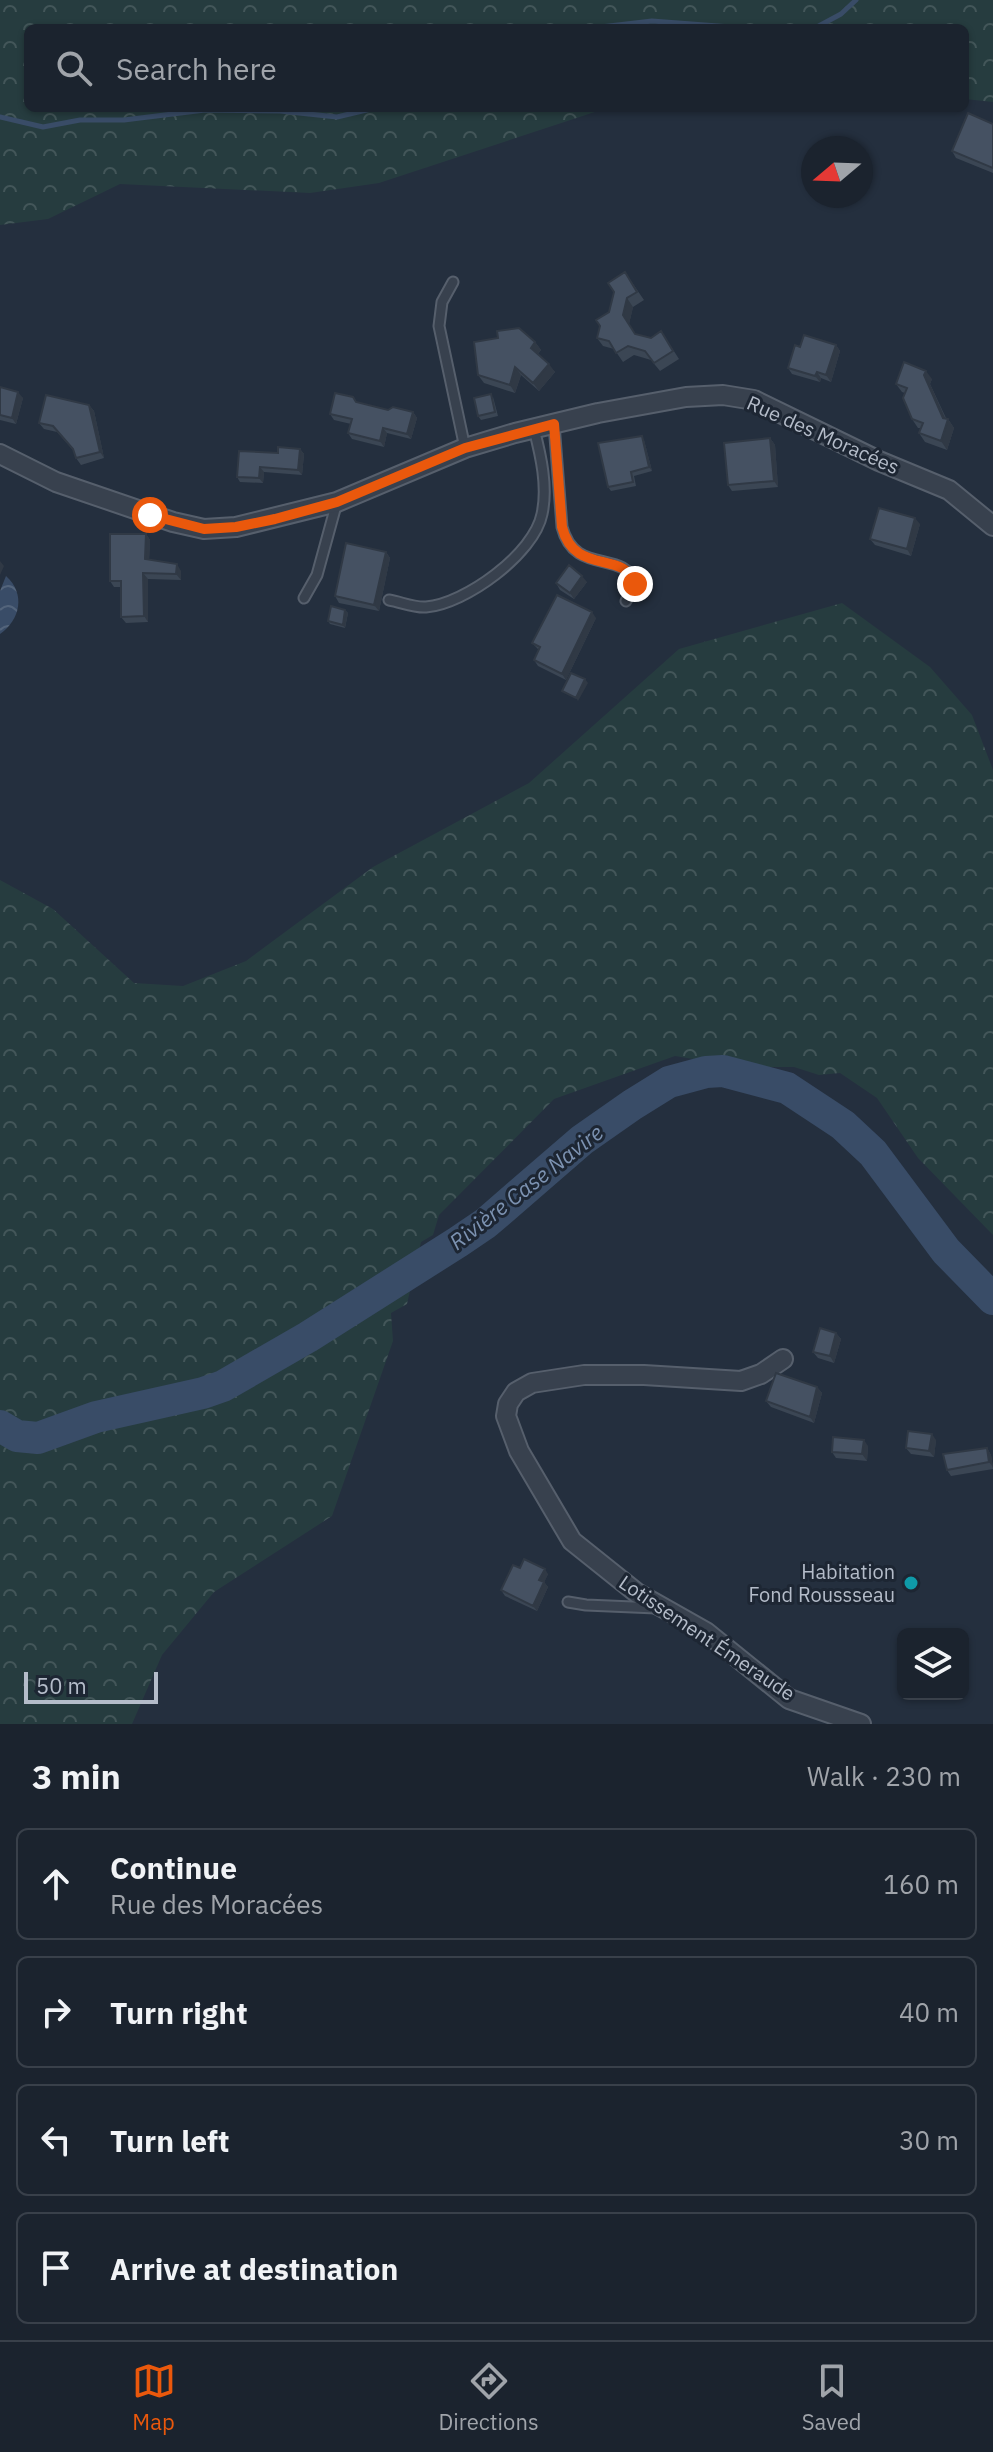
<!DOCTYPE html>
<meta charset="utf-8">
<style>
:root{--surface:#1b232e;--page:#242b36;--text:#f1f3f6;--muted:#a0a4aa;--line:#39404a;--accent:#ea580c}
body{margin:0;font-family:"IBM Plex Sans",sans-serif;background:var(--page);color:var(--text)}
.controls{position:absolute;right:24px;bottom:24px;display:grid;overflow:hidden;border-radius:12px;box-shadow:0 2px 6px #0004}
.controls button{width:72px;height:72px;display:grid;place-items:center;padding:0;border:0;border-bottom:2px solid var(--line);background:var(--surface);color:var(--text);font:40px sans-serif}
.compass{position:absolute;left:801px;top:136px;width:72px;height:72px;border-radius:50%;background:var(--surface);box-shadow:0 2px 6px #0004;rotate:251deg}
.scale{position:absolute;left:24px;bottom:20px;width:134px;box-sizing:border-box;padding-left:8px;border:4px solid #b4bcc9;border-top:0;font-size:22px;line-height:28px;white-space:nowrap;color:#b4bcc9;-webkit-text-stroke:6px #1d2633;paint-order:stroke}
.stop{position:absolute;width:24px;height:24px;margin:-18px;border:6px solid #ea580c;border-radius:50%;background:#fff}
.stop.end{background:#ea580c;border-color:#fff;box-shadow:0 2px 8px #0008}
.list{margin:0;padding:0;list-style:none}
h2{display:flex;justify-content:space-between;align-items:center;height:104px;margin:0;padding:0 32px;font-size:34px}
h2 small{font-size:26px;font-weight:400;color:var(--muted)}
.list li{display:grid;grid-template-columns:52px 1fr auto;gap:24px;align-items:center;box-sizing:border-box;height:112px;margin:0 16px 16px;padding:0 16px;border:2px solid var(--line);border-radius:12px}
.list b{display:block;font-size:30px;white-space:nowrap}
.list p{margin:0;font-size:26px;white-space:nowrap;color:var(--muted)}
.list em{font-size:26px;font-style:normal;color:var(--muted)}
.icon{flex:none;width:44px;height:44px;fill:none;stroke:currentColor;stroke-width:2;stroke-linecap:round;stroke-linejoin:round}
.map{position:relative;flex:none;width:993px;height:1724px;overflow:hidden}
.search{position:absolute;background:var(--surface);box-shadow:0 2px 6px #0004;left:24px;right:24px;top:24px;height:88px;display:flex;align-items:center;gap:20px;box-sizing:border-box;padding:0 28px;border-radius:12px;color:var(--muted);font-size:30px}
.sheet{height:616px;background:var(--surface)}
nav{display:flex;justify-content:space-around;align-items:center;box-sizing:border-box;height:112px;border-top:2px solid var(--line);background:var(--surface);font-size:22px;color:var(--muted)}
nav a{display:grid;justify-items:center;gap:4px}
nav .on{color:var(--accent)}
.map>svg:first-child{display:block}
</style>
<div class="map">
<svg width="993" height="1724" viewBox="0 0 993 1724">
<defs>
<pattern id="forest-crowns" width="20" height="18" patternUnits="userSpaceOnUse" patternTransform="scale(2)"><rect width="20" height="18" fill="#263c3f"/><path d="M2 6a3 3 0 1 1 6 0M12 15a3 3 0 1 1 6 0" fill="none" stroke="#435659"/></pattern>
<pattern id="water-waves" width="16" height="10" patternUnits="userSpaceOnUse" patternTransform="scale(2)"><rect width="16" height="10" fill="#394c67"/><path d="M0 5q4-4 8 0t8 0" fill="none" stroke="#53647b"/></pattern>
</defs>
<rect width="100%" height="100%" fill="#242f3e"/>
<path fill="url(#forest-crowns)" d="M0 0H993V102L965 99V28H28V108H607L379 183 310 193 120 184 48 219 0 225Z
M842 603 930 667 972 715 993 770V1235L918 1158 877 1098 840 1073 819 1075 794 1067H742L675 1056 554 1099 439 1215 433 1235 421 1242 407 1304 391 1313 393 1341 332 1516 214 1592 162 1655 132 1724H0V880L53 909 134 983 183 986 246 961 373 867 529 783 679 649Z"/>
<path fill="url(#water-waves)" d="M6 576C26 594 20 620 0 634V591Z"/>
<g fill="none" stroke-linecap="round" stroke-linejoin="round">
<path stroke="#394c67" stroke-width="5" d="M592 28 652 21 744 28
M815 28 841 14 856 0
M0 117 43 127 80 120H124L205 110 280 111 337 117 375 108"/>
<path stroke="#394c67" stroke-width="32" d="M0 1426 17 1436 38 1438 96 1417 203 1393 223 1386 308 1337 458 1242 486 1223 582 1140 632 1105 669 1082 706 1072 723 1071 787 1088 843 1125 873 1153 946 1251 993 1299"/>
<defs>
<path id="service" d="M453 282 442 302 439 326 465 448
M554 424 562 527C575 577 624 548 635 584L626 601
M304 598 317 575 337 502
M389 600C401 602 414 608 426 607 465 604 534 554 542 514 548 487 541 456 534 429
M568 1602 586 1605 656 1608"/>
<path id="minor" d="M0 454 56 482 173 522 204 529 236 527 337 502 465 448 515 433 598 413 686 397 723 395 754 400 879 461 949 490 993 526
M783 1359 761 1374 741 1381 644 1375H584L532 1383 516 1392 508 1404 506 1416 519 1451 572 1541 637 1593 706 1632 789 1699 861 1724"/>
</defs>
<use href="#service" stroke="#565f6c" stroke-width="13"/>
<use href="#minor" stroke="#565f6c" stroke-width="22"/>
<use href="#service" stroke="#38414e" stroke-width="9"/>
<use href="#minor" stroke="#38414e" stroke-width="18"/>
</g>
<path fill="#3b4654" d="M993 124V173L956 158 952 151Z
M631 281 644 300 633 307 629 324 635 334 651 338 661 331 679 359 660 371 651 360 634 355 623 362 614 349 603 346 597 338 609 312Z
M535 342 541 350 538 354 555 372 539 391 521 375 515 393 484 383 478 375Z
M836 345 840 351 831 382 821 378 820 382 792 374 788 368 800 347Z
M932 379 930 384 946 418 948 419 954 428 947 450 925 442 919 433 921 428H918L912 419 905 393 902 392 896 384Z
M0 387 23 398 16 424 0 420Z
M353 397 357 402 388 410 413 412 417 418 411 439 387 433 384 447 352 439 348 433 351 424 334 420 330 414Z
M493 397 498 416 481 420 478 416Z
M89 405 94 411 104 458 81 465 76 458 74 451 57 432 44 429 39 423Z
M770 438 775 445 778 487 732 491 728 485Z
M644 440 652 471 634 476 636 486 611 491 608 487Z
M300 449 304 454 302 475 264 472 263 483 240 482 237 477 278 453Z
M920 524 911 556 875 545 870 539Z
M146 534 150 540 149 560 181 571V580L148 579V622L126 623 121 617V587H114L110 581Z
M386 552 390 558 379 611 339 603 335 596Z
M587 582 574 599 560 590 556 583Z
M345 610 348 613 345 628 330 624 328 621Z
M596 618 566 680 538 666 534 660 539 650 532 643Z
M836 1333 841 1339 834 1363 818 1358 813 1352Z
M817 1387 822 1393 814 1423 771 1407 766 1401Z
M936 1440 934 1457 911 1454 906 1448Z
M868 1446 867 1461 836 1458 832 1452Z
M987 1448 991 1455 993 1469 951 1476 947 1470Z
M520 1568 548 1574 544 1582 548 1587 537 1611 505 1596 501 1590Z"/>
<path fill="#303945" d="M627 298 633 307 629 324 623 315Z
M535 342 541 350 536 356 531 348Z
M836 345 840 351 831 382 826 375Z
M549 364 555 372 539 391 533 383Z
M515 367 521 375 515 393 510 385Z
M926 371 932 379 930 384 947 422 948 419 954 428 947 450 941 441 943 418 924 375Z
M817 372 821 378 820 382 815 376Z
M18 392 23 398 16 424 12 418Z
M89 405 94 411 104 458 100 452Z
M413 412 417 418 411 439 407 434Z
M383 428 387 433 384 447 380 441Z
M642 436 644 440 652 471 649 467Z
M770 438 775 445 778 487 774 481Z
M300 449 304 454 302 475 298 470Z
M260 467 264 472 263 483 259 478Z
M915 518 920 524 911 556 907 549Z
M146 534 150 540 149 566 145 559Z
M386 552 390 558 379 611 374 605Z
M0 561 4 566 0 575Z
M177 564 181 571V580L176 574Z
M143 573 148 579V622L144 616Z
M582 576 587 582 574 599 570 593Z
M345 610 348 613 345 628 343 625Z
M592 612 596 618 566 680 562 674Z
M585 679 588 683 578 701 576 698Z
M836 1333 841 1339 834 1363 830 1356Z
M817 1387 822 1393 814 1423 810 1417Z
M932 1434 936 1440 934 1457 929 1451Z
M864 1440 868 1446 867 1461 862 1454Z
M987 1448 991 1455 993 1467 989 1462Z
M545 1569 548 1574 543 1585 539 1580Z
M544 1582 548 1587 537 1611 533 1606Z"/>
<path fill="#455162" stroke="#303945" stroke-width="2" d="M968 113 993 124V168L952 151Z
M625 272 637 292 627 298 623 315 635 334 651 338 661 331 673 351 654 363 645 351 628 346 616 353 609 341 597 338 600 326 596 320 609 312 614 292 608 283Z
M519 328 535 342 531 348 549 364 533 383 515 367 510 385 478 375 474 342 498 338 497 331Z
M804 335 836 345 826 375 817 372 815 376 788 368 795 345 800 347Z
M904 362 926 371 924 375 943 418 948 419 941 441 919 433 923 423 912 419 903 398 907 388 896 384Z
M0 387 18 392 12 418 0 415Z
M335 393 353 397 356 402 388 410 393 407 413 412 407 434 383 428 380 441 348 433 352 419 330 414Z
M491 394 495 412 478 416 474 398Z
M46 395 89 405 100 452 76 458 73 449 53 426 39 423Z
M642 436 649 467 631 472 633 482 608 487 598 443Z
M770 438 774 481 728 485 724 443Z
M278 447 300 449 298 470 260 467 259 478 237 477 239 451 278 453Z
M879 508 915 518 907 549 870 539Z
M110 534H146L145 559 177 564 176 574 143 573 144 616 121 617V581H110Z
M346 543 386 552 374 605 335 596Z
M569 565 582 576 570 593 556 583Z
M557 595 592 612 562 674 534 660 540 647 532 643Z
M331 606 345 610 343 625 328 621Z
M571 673 585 679 576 698 562 691Z
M820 1328 836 1333 830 1356 813 1352Z
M776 1373 817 1387 810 1417 766 1401Z
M908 1431 932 1434 929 1451 906 1448Z
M833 1437 864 1440 862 1454 832 1452Z
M987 1448 989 1462 947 1470 943 1454Z
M524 1559 545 1569 539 1580 544 1582 533 1606 501 1590 513 1565 520 1568Z"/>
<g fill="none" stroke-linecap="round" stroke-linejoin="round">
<path stroke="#ea580c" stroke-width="10" d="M150 515 204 529 236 527 275 519 337 502 465 448 554 424 562 527C575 577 624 549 635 584"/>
</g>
<circle fill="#0f9aa8" stroke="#1d2633" stroke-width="3" cx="911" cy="1583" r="8"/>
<g text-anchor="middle" stroke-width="6" stroke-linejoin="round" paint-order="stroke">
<g font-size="20" fill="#b4bcc9" stroke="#1d2633">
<text transform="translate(823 435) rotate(24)" y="7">Rue des Moracées</text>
<text transform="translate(707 1638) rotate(34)" y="7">Lotissement Émeraude</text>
</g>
<g font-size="20" fill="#b4bcc9" stroke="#1d2633" text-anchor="end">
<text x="895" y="1579">Habitation<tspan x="895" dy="23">Fond Roussseau</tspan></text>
</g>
<g font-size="22" font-style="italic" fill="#7c92b1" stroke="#1d2633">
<text transform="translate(526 1187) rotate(-38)" y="8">Rivière Case Navire</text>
</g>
</g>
</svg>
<div class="controls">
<button><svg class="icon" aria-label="layers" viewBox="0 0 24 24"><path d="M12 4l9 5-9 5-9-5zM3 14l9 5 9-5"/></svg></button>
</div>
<svg class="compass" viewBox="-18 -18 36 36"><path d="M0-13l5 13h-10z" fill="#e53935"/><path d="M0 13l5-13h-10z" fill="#a0a4aa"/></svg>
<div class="scale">50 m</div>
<div class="stop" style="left:150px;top:515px"></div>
<div class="stop end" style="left:635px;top:584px"></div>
<div class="search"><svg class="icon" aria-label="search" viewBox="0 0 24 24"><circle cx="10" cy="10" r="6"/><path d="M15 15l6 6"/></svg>Search here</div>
</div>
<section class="sheet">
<h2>3 min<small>Walk · 230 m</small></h2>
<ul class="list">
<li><svg class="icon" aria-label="ahead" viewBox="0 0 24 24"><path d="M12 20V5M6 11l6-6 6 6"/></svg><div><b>Continue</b><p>Rue des Moracées</p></div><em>160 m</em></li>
<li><svg class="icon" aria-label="right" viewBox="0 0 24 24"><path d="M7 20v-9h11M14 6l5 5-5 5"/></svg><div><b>Turn right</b></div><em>40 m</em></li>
<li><svg class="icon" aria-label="left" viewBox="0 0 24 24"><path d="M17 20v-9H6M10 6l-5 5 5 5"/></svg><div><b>Turn left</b></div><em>30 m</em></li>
<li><svg class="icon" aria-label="arrive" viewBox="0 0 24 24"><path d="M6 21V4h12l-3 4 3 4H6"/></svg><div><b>Arrive at destination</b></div></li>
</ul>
</section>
<nav>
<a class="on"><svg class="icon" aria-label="map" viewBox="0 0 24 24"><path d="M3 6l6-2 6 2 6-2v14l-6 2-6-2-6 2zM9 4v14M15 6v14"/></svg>Map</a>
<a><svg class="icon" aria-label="directions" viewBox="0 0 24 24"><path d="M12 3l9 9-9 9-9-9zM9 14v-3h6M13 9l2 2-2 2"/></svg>Directions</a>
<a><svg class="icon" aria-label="saved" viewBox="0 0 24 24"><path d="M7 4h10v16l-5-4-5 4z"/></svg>Saved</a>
</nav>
